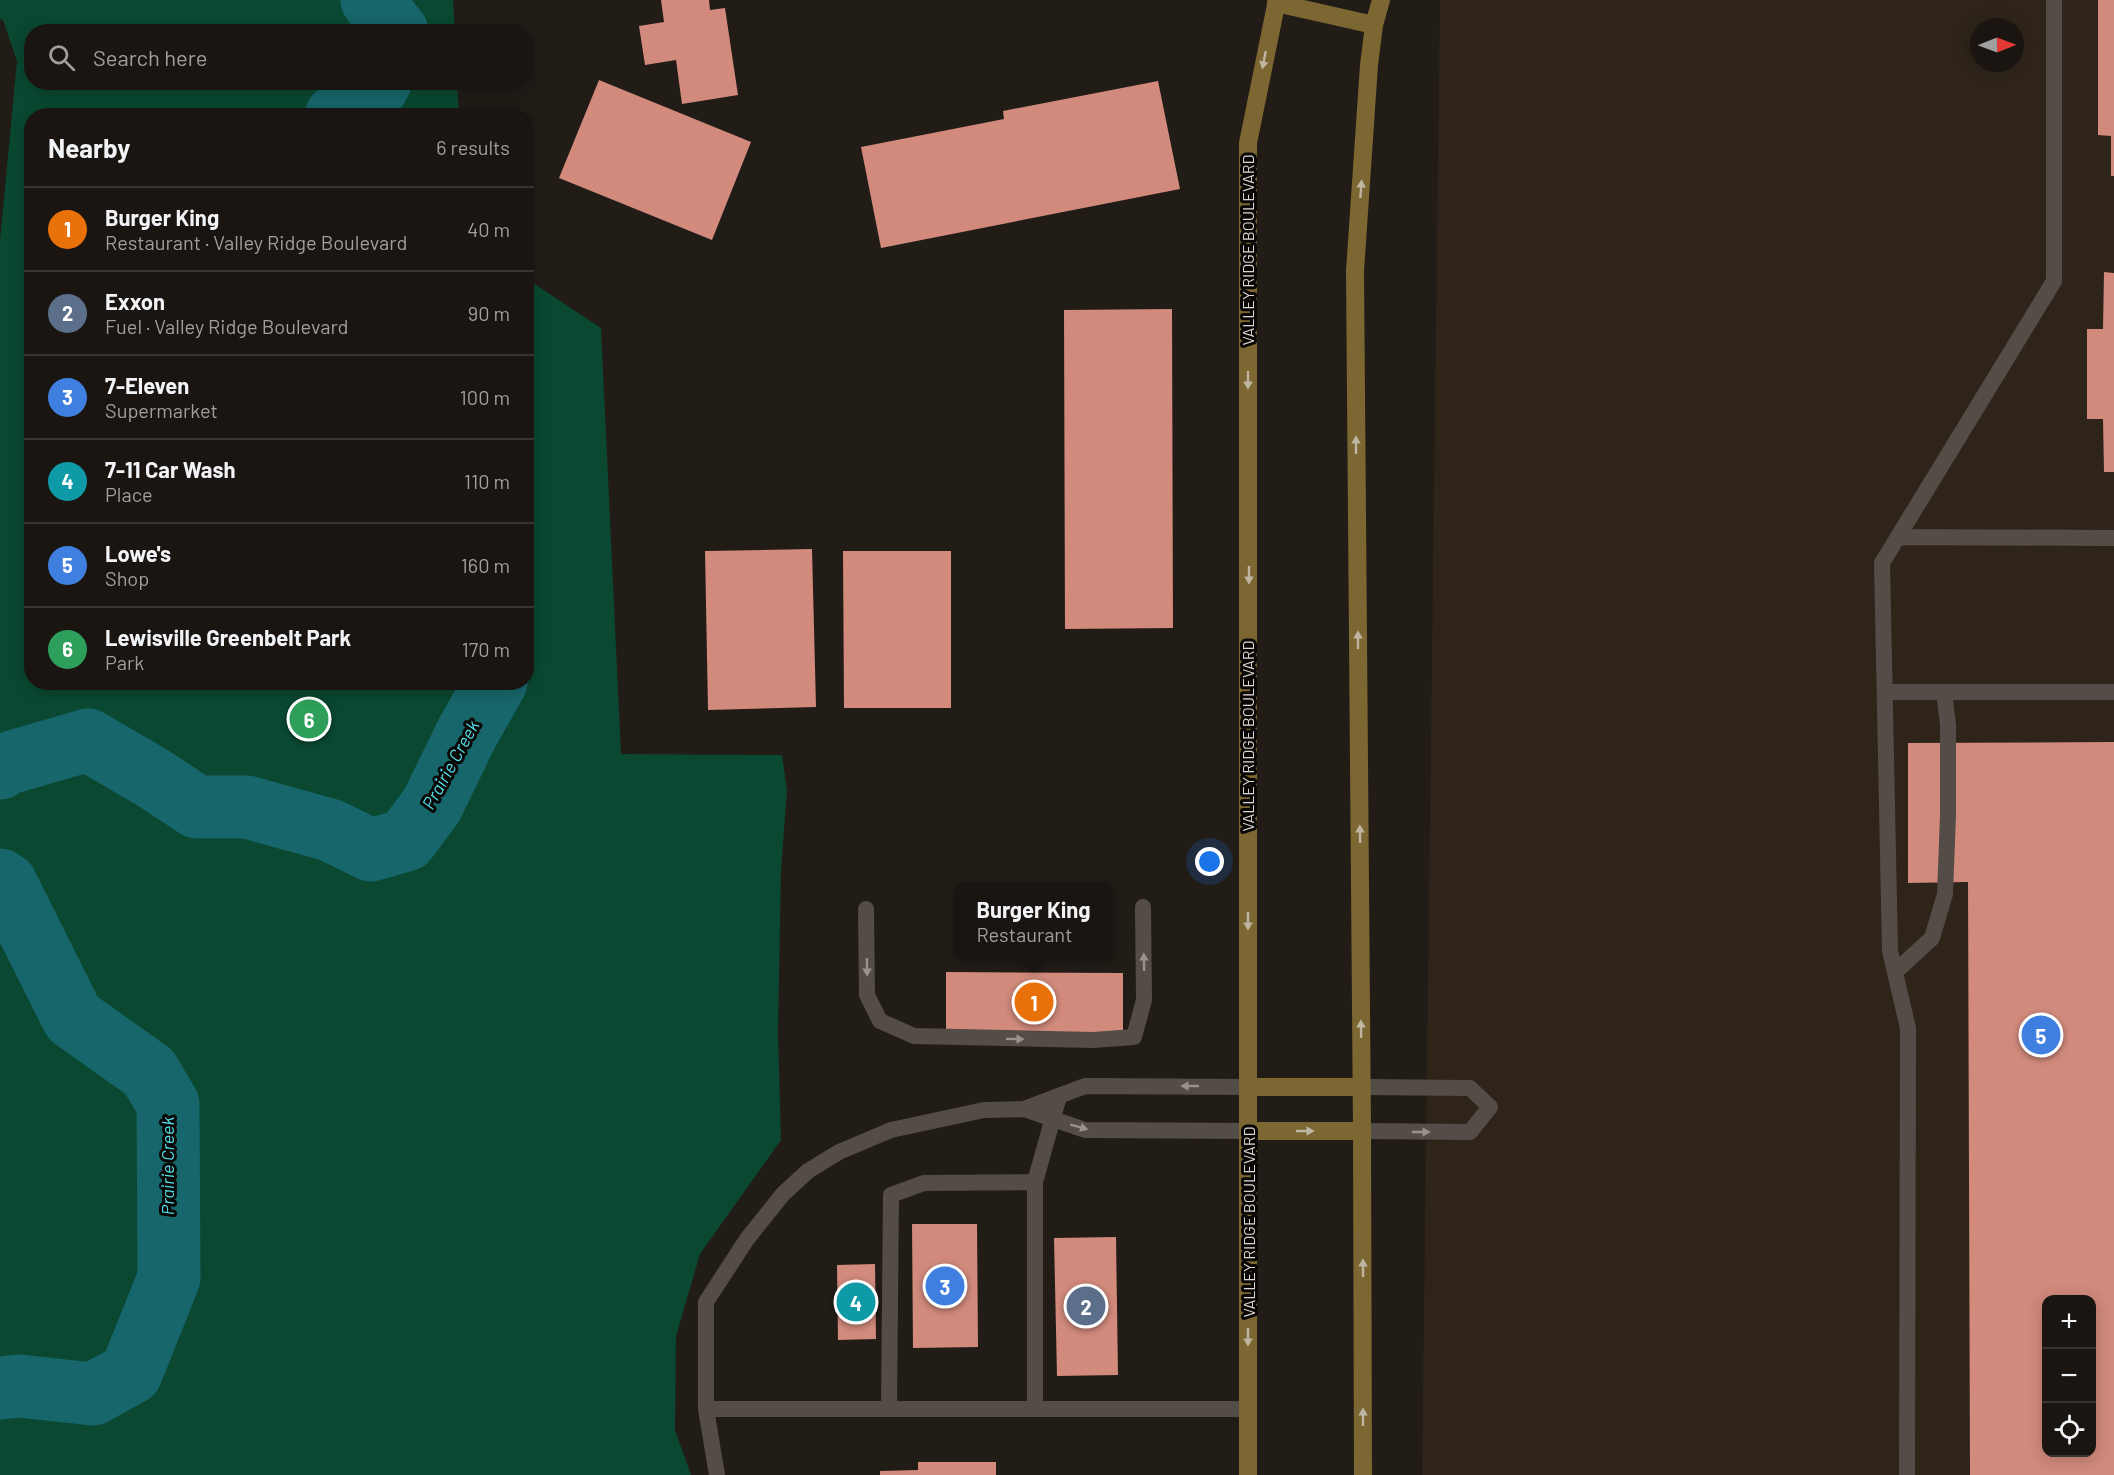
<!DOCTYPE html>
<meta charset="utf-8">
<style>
:root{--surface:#1a1511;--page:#231e1a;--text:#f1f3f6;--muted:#9f9f9f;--line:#383431;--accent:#8c9099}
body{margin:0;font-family:Barlow,sans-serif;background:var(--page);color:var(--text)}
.controls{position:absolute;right:18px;bottom:18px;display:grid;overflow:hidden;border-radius:12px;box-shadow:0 3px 15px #0003}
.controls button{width:54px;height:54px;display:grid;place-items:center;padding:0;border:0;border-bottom:2px solid var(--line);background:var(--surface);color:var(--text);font:30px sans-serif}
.compass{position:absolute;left:1970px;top:18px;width:54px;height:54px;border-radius:50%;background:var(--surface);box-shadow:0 3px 15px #0003;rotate:89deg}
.you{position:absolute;left:1210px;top:862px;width:21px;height:21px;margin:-15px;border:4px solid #fff;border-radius:50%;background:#1a73e8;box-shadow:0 0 0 9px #1a73e833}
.badge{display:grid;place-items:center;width:39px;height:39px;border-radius:50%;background:var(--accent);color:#fff;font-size:20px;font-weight:700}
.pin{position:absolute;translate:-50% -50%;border:3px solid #fff;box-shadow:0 2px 6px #0006}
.popup{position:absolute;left:954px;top:882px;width:159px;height:78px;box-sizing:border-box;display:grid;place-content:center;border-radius:12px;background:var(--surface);filter:drop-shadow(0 2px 4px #0005);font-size:20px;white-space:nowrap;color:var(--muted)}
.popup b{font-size:22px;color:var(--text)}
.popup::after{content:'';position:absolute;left:50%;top:100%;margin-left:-12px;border:12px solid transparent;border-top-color:var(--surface)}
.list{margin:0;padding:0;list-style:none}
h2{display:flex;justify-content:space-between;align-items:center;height:78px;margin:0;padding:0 24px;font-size:26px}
h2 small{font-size:20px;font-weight:400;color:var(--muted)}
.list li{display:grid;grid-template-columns:39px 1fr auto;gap:18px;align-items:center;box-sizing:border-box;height:84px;padding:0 24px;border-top:2px solid var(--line)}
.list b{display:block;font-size:22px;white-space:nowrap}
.list p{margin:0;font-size:20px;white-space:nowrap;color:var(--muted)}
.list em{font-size:20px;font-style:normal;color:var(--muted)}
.icon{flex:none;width:33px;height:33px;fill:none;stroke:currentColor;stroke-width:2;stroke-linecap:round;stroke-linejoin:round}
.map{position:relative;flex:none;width:2114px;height:1475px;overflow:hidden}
.search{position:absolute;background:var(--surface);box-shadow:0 3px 15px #0003;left:24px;top:24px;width:510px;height:66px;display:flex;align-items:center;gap:15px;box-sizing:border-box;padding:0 21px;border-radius:24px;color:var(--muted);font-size:22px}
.panel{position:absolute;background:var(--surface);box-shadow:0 3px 15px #0003;left:24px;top:108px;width:510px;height:582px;border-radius:24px}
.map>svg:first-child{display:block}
</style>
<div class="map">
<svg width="2114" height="1475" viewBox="0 0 2114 1475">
<rect width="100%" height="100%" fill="#221c17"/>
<path fill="#2e241a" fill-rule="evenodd" d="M1440 0H2114V1475H1422ZM1979 27H2015V63H1979ZM2046 1300H2092V1452H2046Z"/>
<path fill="#0a4831" d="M0 0H453L455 31 32 32V82L457 83 459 115 32 116V682H526L527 279 601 328 621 754 782 755 787 791 781 870 778 1033 781 1140 700 1254 676 1336 675 1430 691 1475H0V241L17 61 3 20 0 19Z"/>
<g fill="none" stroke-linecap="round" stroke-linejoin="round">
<path stroke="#17666b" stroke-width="63" d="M372 0 397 32
M336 116 371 97 380 82
M0 768 2 765 88 740 153 778 197 807H247L330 830 371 850 406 840 432 805 467 733 496 682
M0 880 6 884 73 1018 149 1072 168 1104 169 1278 131 1373 93 1394 19 1386 0 1388"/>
</g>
<path fill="#d18a7c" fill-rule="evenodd" d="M661 0H709L710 10 725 8 738 95 682 104 676 60 645 65 639 26 664 22Z
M2098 0H2114V176H2111V136L2098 135Z
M599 80 751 142 712 240 559 178Z
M1158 81 1180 189 881 248 861 147 1004 119 1003 111Z
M2104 272 2114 273V472H2104L2103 419H2087V329H2103Z
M1172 309 1173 628 1065 629 1064 310Z
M812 549 816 707 708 710 705 551Z
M843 551H951V708H844Z
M2114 742V1475H1970L1968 882 1908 883V743ZM2046 1300H2092V1452H2046Z
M946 972 1123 973V1033L946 1032Z
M912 1224H977L978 1347 913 1348Z
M1116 1237 1118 1375 1057 1376 1054 1238Z
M875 1264 876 1339 838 1340 837 1265Z
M918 1462H996V1475H880V1471L918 1470Z"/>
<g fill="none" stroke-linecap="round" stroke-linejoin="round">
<path stroke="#544d47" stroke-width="16" d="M1898 537 2114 538
M1885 692H2114
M866 909 867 995 880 1021 914 1036 1093 1040 1134 1037 1144 1000 1143 907
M1895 972 1932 938 1945 894 1948 815V725L1944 692
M1362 1087 1470 1088 1490 1107 1470 1132 1362 1131
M1024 1109 1085 1130 1249 1131
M889 1408 891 1195 924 1183 1035 1182
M706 1409H1248
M1035 1409V1182L1059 1096
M717 1475 706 1409V1302L747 1239 783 1194 808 1171 839 1152 891 1130 984 1110 1024 1109 1085 1086 1249 1087
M1907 1475 1908 1028 1890 951 1882 563 2054 281V0"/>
<path stroke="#7c6632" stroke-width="18" d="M1276 3 1374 25
M1249 1087H1362
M1249 1131H1362
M1248 1475V143L1277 0
M1363 1475 1362 1131 1355 271 1369 65 1374 25 1381 0"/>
</g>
<defs><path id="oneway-solid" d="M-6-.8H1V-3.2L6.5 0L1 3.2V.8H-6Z" transform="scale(1.5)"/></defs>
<g fill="#beb5a3">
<use href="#oneway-solid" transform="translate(1264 60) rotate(101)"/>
<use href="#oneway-solid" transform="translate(1361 189) rotate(-86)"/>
<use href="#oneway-solid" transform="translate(1248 380) rotate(90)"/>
<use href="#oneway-solid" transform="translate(1356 445) rotate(-90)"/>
<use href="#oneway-solid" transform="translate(1249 575) rotate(90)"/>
<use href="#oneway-solid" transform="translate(1358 640) rotate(-90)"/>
<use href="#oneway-solid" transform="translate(1360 834) rotate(-91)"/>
<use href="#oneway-solid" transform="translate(1248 921) rotate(90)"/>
<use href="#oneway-solid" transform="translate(1361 1029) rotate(-91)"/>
<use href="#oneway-solid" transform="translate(1305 1131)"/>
<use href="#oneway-solid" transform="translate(1363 1268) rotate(-90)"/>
<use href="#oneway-solid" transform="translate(1248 1337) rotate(90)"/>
<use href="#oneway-solid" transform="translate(1363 1417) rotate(-90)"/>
</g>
<g fill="#98928d">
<use href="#oneway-solid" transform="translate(1144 962) rotate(-91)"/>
<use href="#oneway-solid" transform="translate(867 967) rotate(89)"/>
<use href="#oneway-solid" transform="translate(1015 1039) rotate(1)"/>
<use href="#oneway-solid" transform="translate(1190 1086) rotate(-180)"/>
<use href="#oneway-solid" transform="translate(1079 1127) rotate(15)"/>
<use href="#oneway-solid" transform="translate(1421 1132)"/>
</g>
<g text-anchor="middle" stroke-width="6" stroke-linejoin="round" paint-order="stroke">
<g font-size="16" fill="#dbd7d3" stroke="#090705">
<text transform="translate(1248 250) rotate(-90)" y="6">VALLEY RIDGE BOULEVARD</text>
<text transform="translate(1248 736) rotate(-90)" y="6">VALLEY RIDGE BOULEVARD</text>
<text transform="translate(1249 1222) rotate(-90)" y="6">VALLEY RIDGE BOULEVARD</text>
</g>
<g font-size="18" font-style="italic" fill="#52e0eb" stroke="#090705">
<text transform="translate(451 765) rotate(-61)" y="6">Prairie Creek</text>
<text transform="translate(168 1166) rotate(-90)" y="6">Prairie Creek</text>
</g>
</g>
</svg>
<div class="controls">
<button>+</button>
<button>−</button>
<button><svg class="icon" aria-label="locate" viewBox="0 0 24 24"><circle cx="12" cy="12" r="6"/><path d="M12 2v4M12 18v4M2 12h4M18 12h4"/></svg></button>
</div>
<svg class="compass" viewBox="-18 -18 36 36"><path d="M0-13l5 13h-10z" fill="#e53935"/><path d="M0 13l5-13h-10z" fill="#9f9f9f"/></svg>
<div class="you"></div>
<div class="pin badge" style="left:1034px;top:1002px;background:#e8710a">1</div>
<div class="popup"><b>Burger King</b>Restaurant</div>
<div class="pin badge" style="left:1086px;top:1306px;background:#5c6f8a">2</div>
<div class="pin badge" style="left:945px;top:1286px;background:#3f7fe0">3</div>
<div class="pin badge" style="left:856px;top:1302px;background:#0f9aa8">4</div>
<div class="pin badge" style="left:2041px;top:1035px;background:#3f7fe0">5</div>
<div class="pin badge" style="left:309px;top:719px;background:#2e9e5b">6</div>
<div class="search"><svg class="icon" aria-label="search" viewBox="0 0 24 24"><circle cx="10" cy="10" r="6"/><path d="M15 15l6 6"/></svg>Search here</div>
<section class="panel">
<h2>Nearby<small>6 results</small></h2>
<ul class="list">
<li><span class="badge" style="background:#e8710a">1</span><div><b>Burger King</b><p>Restaurant · Valley Ridge Boulevard</p></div><em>40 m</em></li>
<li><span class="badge" style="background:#5c6f8a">2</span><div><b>Exxon</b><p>Fuel · Valley Ridge Boulevard</p></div><em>90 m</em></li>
<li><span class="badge" style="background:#3f7fe0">3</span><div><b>7-Eleven</b><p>Supermarket</p></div><em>100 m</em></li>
<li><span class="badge" style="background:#0f9aa8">4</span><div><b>7-11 Car Wash</b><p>Place</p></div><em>110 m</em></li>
<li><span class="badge" style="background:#3f7fe0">5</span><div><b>Lowe's</b><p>Shop</p></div><em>160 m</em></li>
<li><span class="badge" style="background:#2e9e5b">6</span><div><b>Lewisville Greenbelt Park</b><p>Park</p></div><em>170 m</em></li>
</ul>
</section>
</div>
